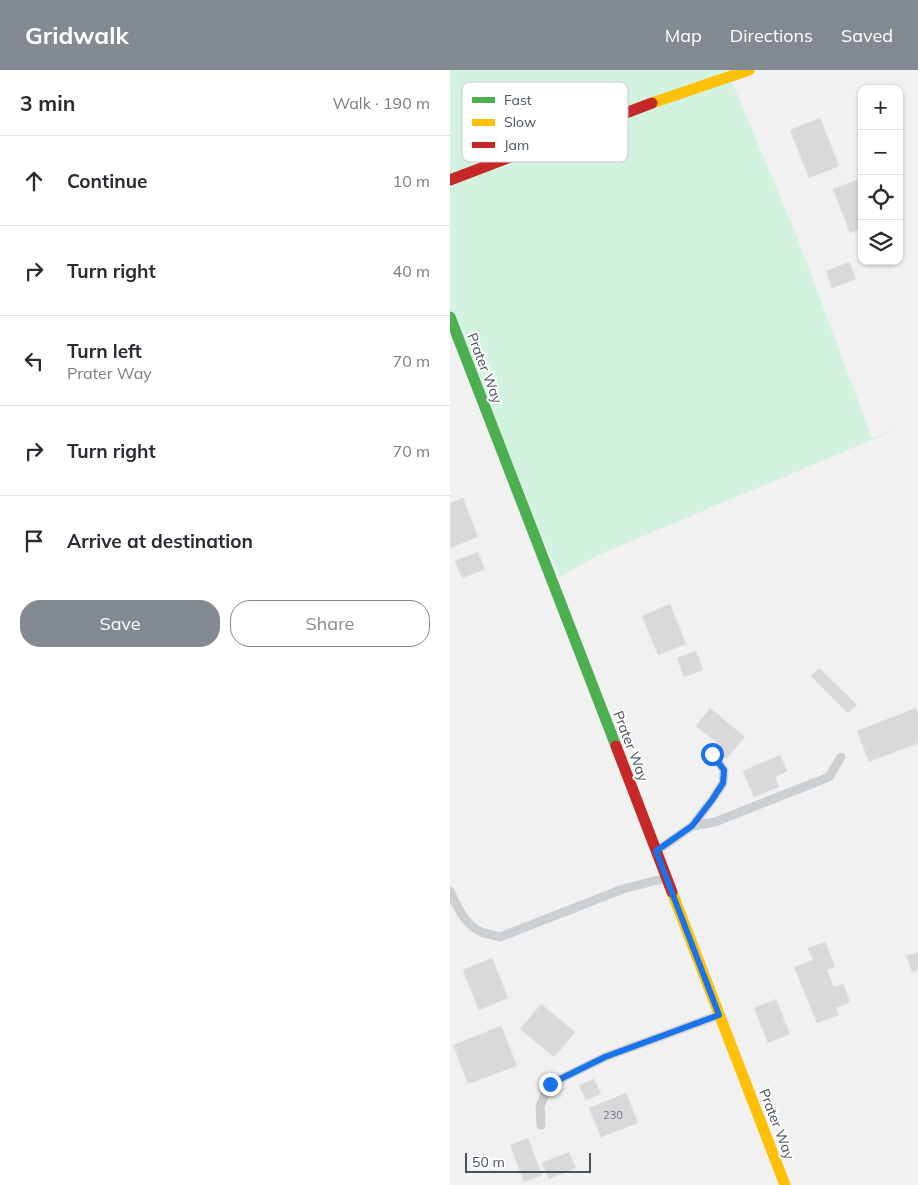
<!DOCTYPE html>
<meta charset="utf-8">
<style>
:root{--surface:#fff;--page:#f2f2f3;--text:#2b2b33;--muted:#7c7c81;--line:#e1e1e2;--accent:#838a92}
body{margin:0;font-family:Mulish,sans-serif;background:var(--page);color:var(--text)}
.controls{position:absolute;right:15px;top:15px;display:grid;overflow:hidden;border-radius:10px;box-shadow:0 1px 4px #0004}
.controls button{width:45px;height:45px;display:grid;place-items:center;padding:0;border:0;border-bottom:1px solid var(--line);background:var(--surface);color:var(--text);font:25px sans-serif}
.scale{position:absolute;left:15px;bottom:12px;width:126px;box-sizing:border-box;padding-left:5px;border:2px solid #47535f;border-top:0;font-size:14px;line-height:18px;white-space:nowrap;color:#47535f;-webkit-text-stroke:4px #fff;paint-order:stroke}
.stop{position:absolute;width:15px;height:15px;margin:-11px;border:4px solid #1a73e8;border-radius:50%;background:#fff}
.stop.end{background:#1a73e8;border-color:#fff;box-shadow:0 1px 5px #0008}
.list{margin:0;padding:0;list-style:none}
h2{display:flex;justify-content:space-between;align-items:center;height:65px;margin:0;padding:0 20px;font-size:21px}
h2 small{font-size:16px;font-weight:400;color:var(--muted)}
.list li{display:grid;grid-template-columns:32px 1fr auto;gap:15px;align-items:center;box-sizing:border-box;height:90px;padding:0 20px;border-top:1px solid var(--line)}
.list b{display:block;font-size:19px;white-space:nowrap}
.list p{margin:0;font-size:16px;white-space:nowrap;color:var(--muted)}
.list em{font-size:16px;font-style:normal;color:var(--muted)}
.actions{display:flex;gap:10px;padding:15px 20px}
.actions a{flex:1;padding:11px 0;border:1px solid var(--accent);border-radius:20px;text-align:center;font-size:18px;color:var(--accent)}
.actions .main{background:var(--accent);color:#fff}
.icon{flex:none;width:28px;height:28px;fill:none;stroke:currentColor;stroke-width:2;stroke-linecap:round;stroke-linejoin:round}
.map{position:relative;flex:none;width:468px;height:1115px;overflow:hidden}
header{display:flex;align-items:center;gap:30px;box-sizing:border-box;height:70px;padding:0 25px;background:var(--accent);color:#fff}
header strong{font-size:24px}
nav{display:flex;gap:28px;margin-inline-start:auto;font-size:18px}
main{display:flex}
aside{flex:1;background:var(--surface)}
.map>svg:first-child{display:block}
</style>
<header>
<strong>Gridwalk</strong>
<nav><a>Map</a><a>Directions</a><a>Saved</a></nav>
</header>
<main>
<aside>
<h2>3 min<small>Walk · 190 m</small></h2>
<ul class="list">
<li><svg class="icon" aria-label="ahead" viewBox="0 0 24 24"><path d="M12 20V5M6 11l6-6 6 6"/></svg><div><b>Continue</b></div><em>10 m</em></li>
<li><svg class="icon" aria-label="right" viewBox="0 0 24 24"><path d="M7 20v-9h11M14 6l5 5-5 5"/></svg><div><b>Turn right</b></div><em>40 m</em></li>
<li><svg class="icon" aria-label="left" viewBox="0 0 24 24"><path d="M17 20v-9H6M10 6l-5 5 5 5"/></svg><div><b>Turn left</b><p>Prater Way</p></div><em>70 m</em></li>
<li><svg class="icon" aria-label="right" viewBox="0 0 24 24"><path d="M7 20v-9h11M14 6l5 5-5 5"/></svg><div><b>Turn right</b></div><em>70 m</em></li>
<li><svg class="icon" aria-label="arrive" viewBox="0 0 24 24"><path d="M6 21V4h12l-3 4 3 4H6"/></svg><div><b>Arrive at destination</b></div></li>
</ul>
<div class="actions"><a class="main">Save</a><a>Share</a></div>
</aside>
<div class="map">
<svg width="468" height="1115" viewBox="0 0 468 1115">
<rect width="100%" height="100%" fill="#f2f1f1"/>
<path fill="#d4f2e0" d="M0 0H290L279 5 346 164 422 368 455 356 153 483 109 507 0 244Z"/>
<path fill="#d9d9db" stroke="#e3e3e4" d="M370 48 389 96 359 108 340 60Z
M412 108V158L400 163 383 119Z
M399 192 406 209 382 218 376 201Z
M13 428 28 467 0 478V433Z
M28 482 35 499 12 508 5 491Z
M220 534 236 574 208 585 192 546Z
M246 581 253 600 234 607 227 588Z
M369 598 407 635 398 643 361 606Z
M260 638 295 667 276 689 263 679 268 673 246 656Z
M466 638 468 644V673L419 692 407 661Z
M330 685 337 701 325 707 329 717 304 727 293 701Z
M375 872 385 897 377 900 384 917 393 914 400 932 386 938 389 945 367 953 344 897 363 890 358 878Z
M468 882V900L462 902 456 886Z
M42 888 58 928 29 940 13 900Z
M326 929 340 964 318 973 304 938Z
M91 934 125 962 104 987 70 959Z
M51 956 67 996 18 1014 3 975Z
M144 1009 151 1024 136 1030 129 1015Z
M176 1023 188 1053 151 1067 139 1038Z
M78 1068 92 1105 74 1112 60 1075Z
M119 1082 126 1098 99 1109 92 1093Z"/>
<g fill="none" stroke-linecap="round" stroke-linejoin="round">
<path stroke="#cdd0d2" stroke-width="9" d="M242 756 265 752 379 707 391 687
M208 780 242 756 262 730 273 713 274 700 262 683
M0 821C7 836 14 854 31 862 36 864 44 865 50 867L173 819 216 808
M91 1055 90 1036 100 1014 155 987 269 945"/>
<path stroke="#4caf50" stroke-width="11" d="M0 247 166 676"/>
<path stroke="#ffc107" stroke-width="11" d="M202 33 299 0
M222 822 335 1115"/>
<path stroke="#c62828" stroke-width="11" d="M0 110 202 33
M166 676 222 822"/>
</g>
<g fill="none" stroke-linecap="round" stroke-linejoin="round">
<path stroke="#1a73e8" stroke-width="6" d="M100 1014 155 987 269 945 206 781 242 756 262 730 273 713 274 700 262 684"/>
</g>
<g text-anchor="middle" stroke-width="4" stroke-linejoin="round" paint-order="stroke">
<g font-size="11" fill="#6d767f">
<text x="163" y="1049">230</text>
</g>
<g font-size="14" fill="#47535f" stroke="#fff">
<text transform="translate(35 298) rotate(69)" y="5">Prater Way</text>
<text transform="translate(181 676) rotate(69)" y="5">Prater Way</text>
<text transform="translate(327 1054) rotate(69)" y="5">Prater Way</text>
</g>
</g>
<rect x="12" y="12" width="166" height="80" rx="8" fill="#fff" stroke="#c8cbcf" stroke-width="1"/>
<rect x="22" y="27" width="23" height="6" fill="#4caf50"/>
<rect x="22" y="49" width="23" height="7" fill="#ffc107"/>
<rect x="22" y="72" width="23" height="6" fill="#c62828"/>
<g font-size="14" fill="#47535f">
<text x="54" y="35">Fast</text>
<text x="54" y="57">Slow</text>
<text x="54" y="80">Jam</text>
</g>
</svg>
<div class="controls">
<button>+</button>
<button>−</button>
<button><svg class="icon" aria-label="locate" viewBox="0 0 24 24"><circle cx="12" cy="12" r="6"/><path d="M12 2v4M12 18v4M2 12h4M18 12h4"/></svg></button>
<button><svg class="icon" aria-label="layers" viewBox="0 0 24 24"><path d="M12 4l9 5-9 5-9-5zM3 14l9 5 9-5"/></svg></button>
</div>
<div class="scale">50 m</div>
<div class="stop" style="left:262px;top:684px"></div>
<div class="stop end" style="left:100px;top:1014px"></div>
</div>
</main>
